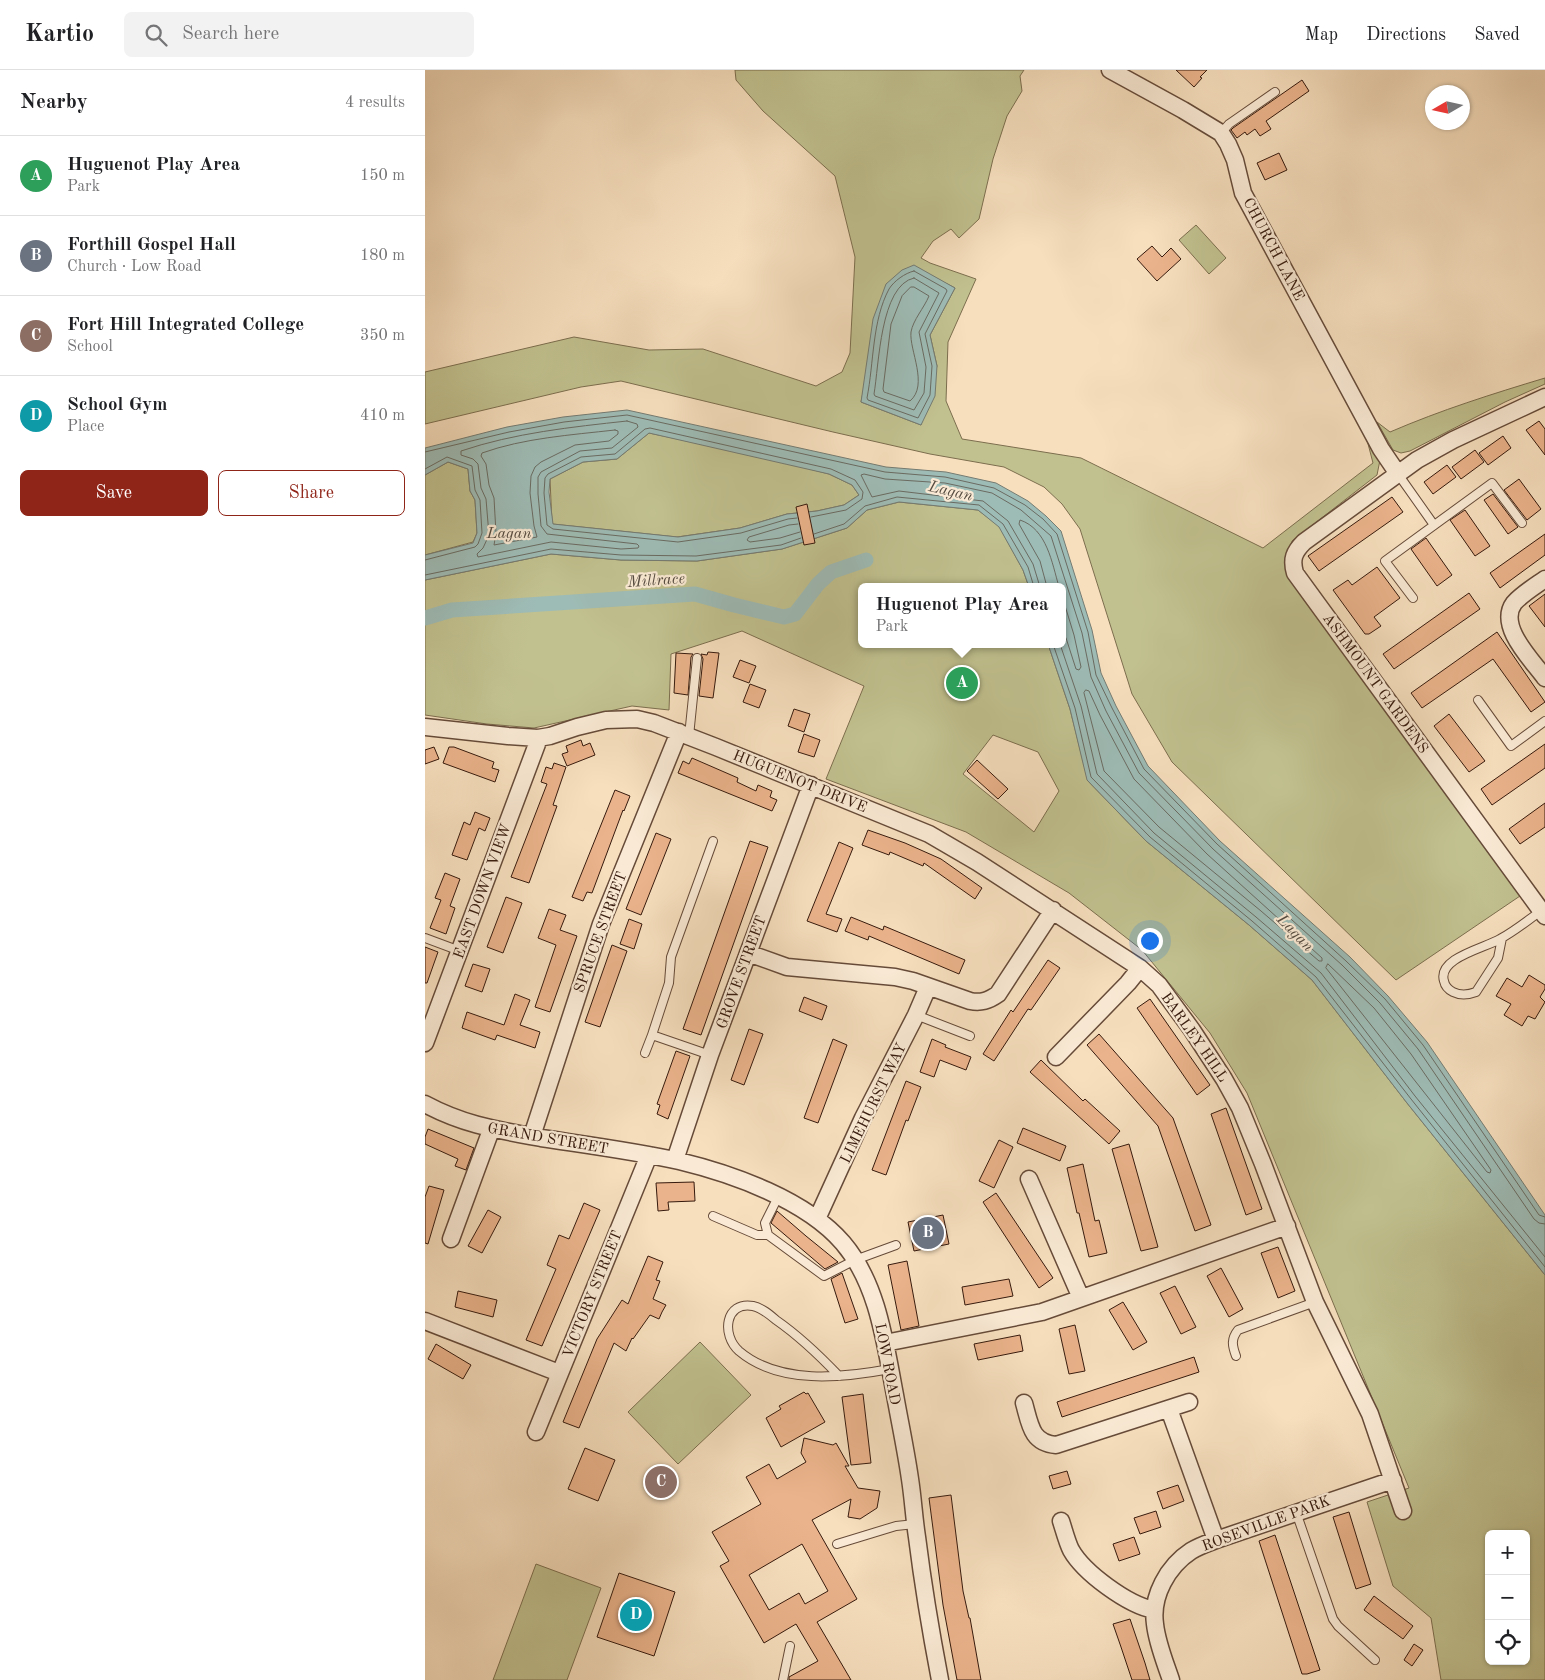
<!DOCTYPE html>
<meta charset="utf-8">
<style>
:root{--surface:#fff;--page:#f2f2f2;--text:#202124;--muted:#757577;--line:#e0e0e0;--accent:#8f2418}
body{margin:0;font-family:"Old Standard TT",serif;background:var(--page);color:var(--text)}
.controls{position:absolute;right:15px;bottom:15px;display:grid;overflow:hidden;border-radius:8px;box-shadow:0 1px 4px #0004}
.controls button{width:45px;height:45px;display:grid;place-items:center;padding:0;border:0;border-bottom:1px solid var(--line);background:var(--surface);color:var(--text);font:25px sans-serif}
.compass{position:absolute;left:1000px;top:15px;width:45px;height:45px;border-radius:50%;background:var(--surface);box-shadow:0 1px 4px #0004;rotate:261deg}
.you{position:absolute;left:724px;top:870px;width:18px;height:18px;margin:-12px;border:4px solid #fff;border-radius:50%;background:#1a73e8;box-shadow:0 0 0 8px #1a73e833}
.badge{display:grid;place-items:center;width:32px;height:32px;border-radius:50%;background:var(--accent);color:#fff;font-size:16px;font-weight:700}
.pin{position:absolute;translate:-50% -50%;border:2px solid #fff;box-shadow:0 1px 5px #0006}
.popup{position:absolute;left:433px;top:513px;width:208px;height:65px;box-sizing:border-box;display:grid;place-content:center;border-radius:8px;background:var(--surface);filter:drop-shadow(0 1px 4px #0005);font-size:16px;white-space:nowrap;color:var(--muted)}
.popup b{font-size:19px;color:var(--text)}
.popup::after{content:'';position:absolute;left:50%;top:100%;margin-left:-10px;border:10px solid transparent;border-top-color:var(--surface)}
.list{margin:0;padding:0;list-style:none}
h2{display:flex;justify-content:space-between;align-items:center;height:65px;margin:0;padding:0 20px;font-size:21px}
h2 small{font-size:16px;font-weight:400;color:var(--muted)}
.list li{display:grid;grid-template-columns:32px 1fr auto;gap:15px;align-items:center;box-sizing:border-box;height:80px;padding:0 20px;border-top:1px solid var(--line)}
.list b{display:block;font-size:19px;white-space:nowrap}
.list p{margin:0;font-size:16px;white-space:nowrap;color:var(--muted)}
.list em{font-size:16px;font-style:normal;color:var(--muted)}
.actions{display:flex;gap:10px;padding:15px 20px}
.actions a{flex:1;padding:11px 0;border:1px solid var(--accent);border-radius:8px;text-align:center;font-size:18px;color:var(--accent)}
.actions .main{background:var(--accent);color:#fff}
.icon{flex:none;width:28px;height:28px;fill:none;stroke:currentColor;stroke-width:2;stroke-linecap:round;stroke-linejoin:round}
.map{position:relative;flex:none;width:1120px;height:1610px;overflow:hidden}
header{display:flex;align-items:center;gap:30px;box-sizing:border-box;height:70px;padding:0 25px;background:var(--surface);border-bottom:1px solid var(--line)}
header strong{font-size:24px}
nav{display:flex;gap:28px;margin-inline-start:auto;font-size:18px}
.search{width:350px;height:45px;background:var(--page);display:flex;align-items:center;gap:12px;box-sizing:border-box;padding:0 18px;border-radius:8px;color:var(--muted);font-size:19px}
main{display:flex}
aside{flex:1;background:var(--surface)}
.map>svg:first-child{display:block}
</style>
<header>
<strong>Kartio</strong>
<div class="search"><svg class="icon" aria-label="search" viewBox="0 0 24 24"><circle cx="10" cy="10" r="6"/><path d="M15 15l6 6"/></svg>Search here</div>
<nav><a>Map</a><a>Directions</a><a>Saved</a></nav>
</header>
<main>
<aside>
<h2>Nearby<small>4 results</small></h2>
<ul class="list">
<li><span class="badge" style="background:#2e9e5b">A</span><div><b>Huguenot Play Area</b><p>Park</p></div><em>150 m</em></li>
<li><span class="badge" style="background:#6b7280">B</span><div><b>Forthill Gospel Hall</b><p>Church · Low Road</p></div><em>180 m</em></li>
<li><span class="badge" style="background:#8d6e63">C</span><div><b>Fort Hill Integrated College</b><p>School</p></div><em>350 m</em></li>
<li><span class="badge" style="background:#0f9aa8">D</span><div><b>School Gym</b><p>Place</p></div><em>410 m</em></li>
</ul>
<div class="actions"><a class="main">Save</a><a>Share</a></div>
</aside>
<div class="map">
<svg width="1120" height="1610" viewBox="0 0 1120 1610">
<rect width="100%" height="100%" fill="#f7dfbe"/>
<filter id="stains"><feTurbulence type="fractalNoise" baseFrequency=".004" numOctaves="4"/><feColorMatrix values="0 0 0 0 .2 0 0 0 0 .09 0 0 0 0 .02 0 0 0 .5 -.17"/></filter>
<radialGradient id="worn" r=".72"><stop offset=".6" stop-color="#630" stop-opacity="0"/><stop offset="1" stop-color="#630" stop-opacity=".3"/></radialGradient>
<path fill="#c1c18f" stroke="#7c6e4e" fill-rule="evenodd" d="M310 0H599L595 6 597 21 582 46 568 89 554 149 534 168 526 159 508 171 496 188 505 193 551 209 523 272 521 331 537 369 656 388 838 478 948 393 941 366 955 390 952 405 867 471 864 492 868 513 1095 826 971 910 747 692 707 624 655 459 637 434 619 417 579 397 505 384 408 362 196 311 156 317 0 354V302L149 267 224 280 278 279 391 316 417 302 425 283 430 187 410 106 338 41 311 10ZM488 196 530 218 505 265 512 296 496 355 436 332 440 313Z
M771 155 801 188 784 204 754 170Z
M1120 308V314L1080 332 985 381 976 383 968 380 952 352 965 362C1016 340 1067 324 1120 308Z
M224 363 338 387 404 404 427 415 434 425 419 435 392 441 362 444 315 458 252 467 127 454 125 409 158 392 192 389Z
M23 392 43 399 45 421 50 430 52 463 48 472 0 485V405Z
M474 432 553 440 574 456 598 500 604 517H437V574H623L645 639 663 711 721 771 824 855 887 910 982 1033 1120 1205V1610H1016L1006 1548 968 1516 942 1432 984 1418 822 1023 785 963 717 880 644 823 541 762 401 709 439 616 317 561 246 584 244 640 207 636 109 658 62 654 0 645V510L126 484 196 490 272 491 357 479 422 458 442 440ZM568 665 613 682 634 721 609 762 538 704ZM1064 1464H1101V1591H1064Z
M275 1272 326 1325 253 1394 203 1342Z
M111 1494 176 1518 146 1599 142 1610H68Z"/>
<path fill="#9ebcb6" stroke="#747b72" fill-rule="evenodd" d="M489 195 530 218 505 265 512 296 510 326 496 355 436 332 448 249 461 214 477 200Z
M202 340 461 397 521 402 571 413 603 431 621 446 636 461 667 560 676 603 691 636 723 696 795 771 925 887 963 926 1002 972 1120 1145V1205L982 1033 887 910 824 855 721 771 662 710 645 639 623 574H637V517H604L598 500 574 457 553 440 474 432 442 440 422 458 357 479 272 491 196 490 126 484 0 510V485L48 473 52 463 50 430 45 421 43 399 23 392 0 405V378L82 357 138 347ZM224 363 404 404 427 415 434 425 419 435 392 441 362 444 315 458 253 467 128 454 124 422 125 409 158 392 192 389Z"/>
<g fill="none" stroke-linecap="round" stroke-linejoin="round">
<path stroke="#6a6b62" stroke-width="1" d="M489 201 521 219 522 221 500 264 507 296 505 325 493 348 443 330 442 328C449 292 447 251 464 219 469 211 480 203 489 201Z
M489 208 514 223 494 262 501 297 499 323 489 340 450 326 449 324C454 296 455 215 489 208Z
M486 217H489L504 226C499 238 488 250 486 262 484 280 504 315 485 331L459 322 458 319 466 254 477 226Z
M202 351 212 354 213 357 187 378 155 381 116 402 113 407V424L116 456 122 464 212 474 214 476 213 478 196 479 126 472 53 487 52 484 58 478 64 465 61 429 56 418 53 394 48 389 36 385V381C89 363 147 357 202 351Z
M190 360 193 361V364L184 371 150 375 116 392 110 397 106 406 105 423 109 456 112 467 69 475 71 463 69 428 64 415 61 394 56 386 57 383C99 368 146 365 190 360Z
M0 382 84 362 139 352 202 345 460 402 520 407 569 418 600 435 618 449 632 464 663 562 671 605 687 638 719 699 792 774 921 891 960 929 998 975 1114 1145 1120 1147
M0 399 22 387 47 396 50 420 55 430 57 463 53 474 50 477 0 490
M372 448 363 449 316 463 253 472 128 459 122 455 119 423 120 408 123 404 156 387 190 384 220 359 225 358 406 399 430 410 438 422 437 429 421 440 386 447
M373 454 364 455 324 467 322 470 325 472 355 468 375 462
M389 464 419 454 440 436 472 427 554 435 578 454 603 497 609 517
M0 505 126 479 196 485 271 486 356 475 376 468
M615 517 608 494 583 451 558 431 474 421 447 427 436 405 439 404 460 409 520 413 567 423 596 440 626 466 657 563 666 607 681 641 714 703 788 779 917 895 955 933 993 979 1109 1149 1114 1153 1120 1154
M622 517 615 491 594 454 595 450C622 459 627 493 634 517
M637 526 649 565 656 597 654 600 651 599 641 568 637 562
M628 574 650 638 666 707 725 767 827 851 891 907 986 1029 1120 1197
M635 574 656 636 672 704 729 763 831 847 896 903 990 1026 1120 1187
M661 620 664 621 675 645 709 709 782 784 897 888V891H894L836 841 734 757 679 701 659 623Z
M903 894 949 938 986 984 1066 1100 1065 1103 1062 1102 901 898Z"/>
<path stroke="#9ebcb6" stroke-width="15" d="M0 548 27 540 270 524 309 535 359 547 370 544 393 514 406 502 441 490"/>
</g>
<path fill="#ebb38b" stroke="#361a0d" fill-rule="evenodd" d="M751 0H782L775 7 777 8 769 17Z
M877 10 884 21 841 51 846 59 835 66 830 59 822 65 820 62 812 68 806 60 808 58Z
M854 83 862 100 840 110 832 93Z
M727 176 737 187 746 178 756 189 732 211 712 189Z
M1114 351 1120 359V385L1101 360Z
M1078 366 1086 378 1063 395 1054 383Z
M1050 380 1059 392 1036 409 1027 397Z
M1022 395 1031 407 1008 424 999 412Z
M1094 409 1116 439 1102 450 1079 420Z
M1068 424 1093 457 1083 464 1059 430Z
M967 427 978 442 894 501 883 486Z
M382 434 390 473 379 475 371 437Z
M1040 440 1065 476 1050 486 1025 450Z
M1120 464V485L1075 518 1065 503Z
M1001 468 1027 505 1012 516 986 479Z
M952 497 975 528 949 547 956 556 944 564H940L908 520 923 510 927 515Z
M1044 523 1055 539 969 599 958 584Z
M1120 524V557L1104 536Z
M1072 562 1120 632 1106 642 1068 589 997 638 986 623Z
M283 582 294 583 288 628 274 626 278 589 276 584 282 585Z
M251 583 268 584 266 587 263 625 249 623Z
M315 590 331 596 324 613 308 607Z
M325 614 341 620 334 638 318 632Z
M369 639 385 644 379 662 363 656Z
M1024 644 1060 691 1044 702 1009 656Z
M379 664 395 670 389 687 373 682Z
M156 670 158 676 165 673 170 685 142 696 137 684 143 682 141 676Z
M1120 674V698L1067 735 1056 719Z
M9 677 14 689 0 694V680Z
M24 677H29L69 692 67 698 74 700 70 712 18 693Z
M267 688 313 708 312 712 331 721 333 715 347 721 345 727 352 730 347 741 253 703 258 691 264 694Z
M552 690 583 719 573 729 542 701Z
M129 693 141 697 128 735 132 736 104 813 86 807 122 714 116 712 121 697 127 699Z
M190 720 205 726 199 741 198 740 167 823 162 822 158 831 147 827Z
M1120 733V757L1095 774 1084 759Z
M50 742 65 748 60 761 54 758 42 790 27 785 39 752 45 755Z
M443 760 480 773 516 789 557 818 550 829 499 793 498 796 465 782 464 785 437 775Z
M231 763 246 769 216 845 201 839Z
M325 771 343 777 276 965 258 959Z
M414 772 428 778 401 844 417 849 412 862 382 851Z
M20 803 35 809 25 836 30 838 21 864 5 858 16 830 10 828Z
M81 827 97 833 78 883 62 877Z
M124 839 141 845 135 860 152 866 125 942 110 937 131 875 113 868Z
M426 847 458 860 459 856 540 890 534 904 444 866 443 870 420 861Z
M204 849 217 854 209 879 195 874Z
M187 875 202 881 175 957 160 952Z
M0 877 13 882 2 913H0Z
M623 890 635 898 606 940 603 939 569 991 558 984 586 940 588 942Z
M48 894 65 899 57 922 40 916Z
M1104 905 1120 915V919L1115 927 1120 932 1110 949 1103 946 1097 956 1079 945 1086 934 1071 926 1082 908 1097 917Z
M90 924 105 930 95 955 115 962 110 978 72 965 70 970 37 958 42 942 79 955Z
M379 927 402 936 397 950 374 941Z
M725 929 785 1015 772 1025 712 938Z
M324 959 338 964 319 1015 306 1010Z
M674 964 748 1048 786 1155 770 1161 733 1056 662 975Z
M408 969 422 975 393 1053 379 1048Z
M507 969 521 975 520 977 546 987 541 1000 515 990 509 1007 495 1002Z
M251 981 265 986 243 1049 232 1044 235 1035 232 1034Z
M616 990 658 1031 660 1029 695 1061 684 1074 605 1002Z
M481 1011 496 1017 483 1051 481 1050 461 1105 447 1100Z
M801 1038 837 1139 821 1145 786 1044Z
M598 1058 641 1076 635 1091 592 1073Z
M3 1059 49 1078 41 1100 30 1096 33 1089 0 1074V1067Z
M574 1070 588 1077 569 1118 554 1111Z
M704 1074 733 1177 716 1181 687 1079Z
M658 1094 670 1151 674 1150 682 1183 664 1187 654 1143H652L642 1098Z
M269 1112 270 1131 243 1132 244 1140 233 1141 231 1113Z
M4 1116 19 1120 3 1174 0 1173V1127Z
M571 1123 628 1208 614 1218 558 1132Z
M159 1133 175 1140 117 1276 101 1270 131 1199 122 1195 134 1165 144 1169Z
M63 1140 76 1147 57 1183 43 1176Z
M352 1141 381 1166 413 1192 400 1199 346 1153Z
M518 1145 524 1174 489 1181 483 1152Z
M853 1177 870 1221 853 1228 836 1183Z
M223 1186 238 1192 231 1210 235 1211 228 1229 241 1235 237 1242 234 1249 225 1245 208 1269 207 1268 201 1281 189 1273 154 1358 138 1352 172 1269 197 1230 203 1234Z
M482 1191 494 1256 476 1260 463 1195Z
M796 1198 818 1239 804 1247 782 1206Z
M417 1203 433 1249 420 1253 406 1209Z
M584 1209 588 1226 540 1235 537 1217Z
M750 1216 771 1257 756 1264 735 1223Z
M33 1221 72 1230 68 1247 30 1237Z
M698 1232 722 1272 708 1280 684 1240Z
M650 1255 660 1301 644 1304 634 1259Z
M595 1265 598 1281 553 1290 549 1274Z
M11 1274 46 1295 38 1309 3 1289Z
M769 1287 774 1302 637 1347 632 1332Z
M379 1322 381 1324 383 1323 400 1352 356 1377 341 1348 356 1339 354 1336Z
M438 1324 446 1393 426 1395 417 1327Z
M379 1368 408 1375 411 1373 424 1396H420L433 1418 455 1421 452 1438 435 1449 423 1447 426 1429 387 1450 432 1529 392 1552 426 1610H364V1607L393 1591 371 1554 339 1573 295 1496 304 1491 287 1462 336 1434 321 1407 344 1394 352 1409 381 1392 376 1383ZM377 1474 403 1521 380 1534 374 1523 344 1540 324 1505Z
M160 1378 190 1390 173 1431 143 1419Z
M642 1401 646 1414 628 1419 624 1406Z
M753 1415 759 1431 738 1439 732 1422Z
M526 1425 538 1521 544 1548H545L556 1610H532L518 1535 504 1428Z
M731 1441 736 1457 715 1464 709 1448Z
M924 1442 946 1514 931 1519 908 1447Z
M850 1465 895 1600 882 1604H877L834 1471Z
M709 1467 715 1484 694 1491 688 1474Z
M194 1503 250 1522 229 1586 172 1567Z
M949 1526 988 1556 978 1569 939 1540Z
M705 1549 720 1593 725 1610H707L696 1577 688 1554Z
M989 1574 998 1580 987 1596 979 1590Z"/>
<g fill="none" stroke-linecap="round" stroke-linejoin="round">
<defs>
<path id="lane" d="M796 63 804 54 850 22
M973 404 1009 455
M988 528 960 491 1067 413 1097 453
M1053 630 1086 676 1120 651
M264 666 272 588
M0 868 35 881
M1077 868 1073 888 1051 922C1043 925 1036 926 1028 922 1024 920 1020 916 1019 911 1012 888 1060 878 1075 869 1090 861 1103 850 1116 841
M491 945 545 966
M220 983 227 965
M285 985 227 965 244 913 246 887 288 771
M288 1146 332 1165H343L399 1206 430 1190 471 1175
M343 1165 340 1153 353 1127
M811 1286C807 1275 806 1269 813 1260L890 1232
M414 1306C394 1285 374 1266 351 1250 344 1244 337 1238 328 1236 300 1231 296 1265 314 1281 354 1315 417 1308 465 1299
M871 1442 908 1549 913 1556 950 1590
M412 1474 471 1456 490 1454
M358 1610 365 1576"/>
<path id="street" d="M685 0 758 40 796 63 803 74 810 90 818 123 956 379 973 404
M1120 327 1028 370 992 390 879 472C869 482 866 489 870 503L1120 846
M1120 509C1110 516 1097 524 1089 533 1072 556 1107 590 1120 608
M0 657 83 666 113 668 125 666 152 657 181 650 212 649 229 653 291 677 504 764 552 792 715 898 734 915 767 960 799 1009 815 1038 838 1094 890 1232 945 1344 978 1441
M323 883 362 897 470 907 488 911 545 931C556 933 563 931 573 924L628 840
M0 973 112 674 113 668
M631 987 703 913 715 898
M0 1034C39 1055 73 1060 116 1068 162 1075 209 1081 254 1091 308 1104 381 1130 418 1173 453 1214 460 1273 470 1325 475 1353 481 1381 485 1409 488 1428 489 1448 492 1467 498 1515 506 1563 515 1610
M107 1066 176 854 254 662
M250 1090 285 985 386 715
M604 1109 656 1228
M392 1149 438 1048 491 945 503 917
M26 1169 66 1060
M0 1251 134 1303
M460 1273 617 1242 862 1156
M599 1333C605 1354 606 1373 631 1375L764 1332
M744 1339 791 1470
M111 1362 224 1085
M636 1451C639 1460 642 1472 646 1480 659 1503 703 1535 729 1540
M746 1610C740 1592 732 1573 730 1554 726 1526 743 1496 766 1481 774 1476 783 1473 791 1470L968 1410"/>
</defs>
<use href="#lane" stroke="#664b39" stroke-width="10"/>
<use href="#street" stroke="#664b39" stroke-width="19"/>
<use href="#lane" stroke="#faead5" stroke-width="8"/>
<use href="#street" stroke="#faead5" stroke-width="16"/>
</g>
<g text-anchor="middle" stroke-width="4.5" stroke-linejoin="round" paint-order="stroke">
<g font-size="15" fill="#361a0d" stroke="#faead5">
<text transform="translate(849 179) rotate(62)" y="5">CHURCH LANE</text>
<text transform="translate(951 613) rotate(54)" y="5">ASHMOUNT GARDENS</text>
<text transform="translate(375 711) rotate(22)" y="5">HUGUENOT DRIVE</text>
<text transform="translate(57 821) rotate(-70)" y="5">EAST DOWN VIEW</text>
<text transform="translate(175 862) rotate(-70)" y="5">SPRUCE STREET</text>
<text transform="translate(316 902) rotate(-70)" y="5">GROVE STREET</text>
<text transform="translate(770 967) rotate(55)" y="5">BARLEY HILL</text>
<text transform="translate(448 1033) rotate(-64)" y="5">LIMEHURST WAY</text>
<text transform="translate(123 1068) rotate(10)" y="5">GRAND STREET</text>
<text transform="translate(167 1224) rotate(-68)" y="5">VICTORY STREET</text>
<text transform="translate(463 1294) rotate(79)" y="5">LOW ROAD</text>
<text transform="translate(841 1453) rotate(-20)" y="5">ROSEVILLE PARK</text>
</g>
<g font-size="16" font-style="italic" fill="#554b40" stroke="#faead5">
<text transform="translate(526 420) rotate(13)" y="6">Lagan</text>
<text x="84" y="468">Lagan</text>
<text transform="translate(231 509) rotate(-4)" y="6">Millrace</text>
<text transform="translate(871 862) rotate(46)" y="6">Lagan</text>
</g>
</g>
<rect width="100%" height="100%" filter="url(#stains)"/>
<rect width="100%" height="100%" fill="url(#worn)"/>
</svg>
<div class="controls">
<button>+</button>
<button>−</button>
<button><svg class="icon" aria-label="locate" viewBox="0 0 24 24"><circle cx="12" cy="12" r="6"/><path d="M12 2v4M12 18v4M2 12h4M18 12h4"/></svg></button>
</div>
<svg class="compass" viewBox="-18 -18 36 36"><path d="M0-13l5 13h-10z" fill="#e53935"/><path d="M0 13l5-13h-10z" fill="#757577"/></svg>
<div class="you"></div>
<div class="pin badge" style="left:537px;top:613px;background:#2e9e5b">A</div>
<div class="popup"><b>Huguenot Play Area</b>Park</div>
<div class="pin badge" style="left:503px;top:1163px;background:#6b7280">B</div>
<div class="pin badge" style="left:236px;top:1412px;background:#8d6e63">C</div>
<div class="pin badge" style="left:211px;top:1545px;background:#0f9aa8">D</div>
</div>
</main>
